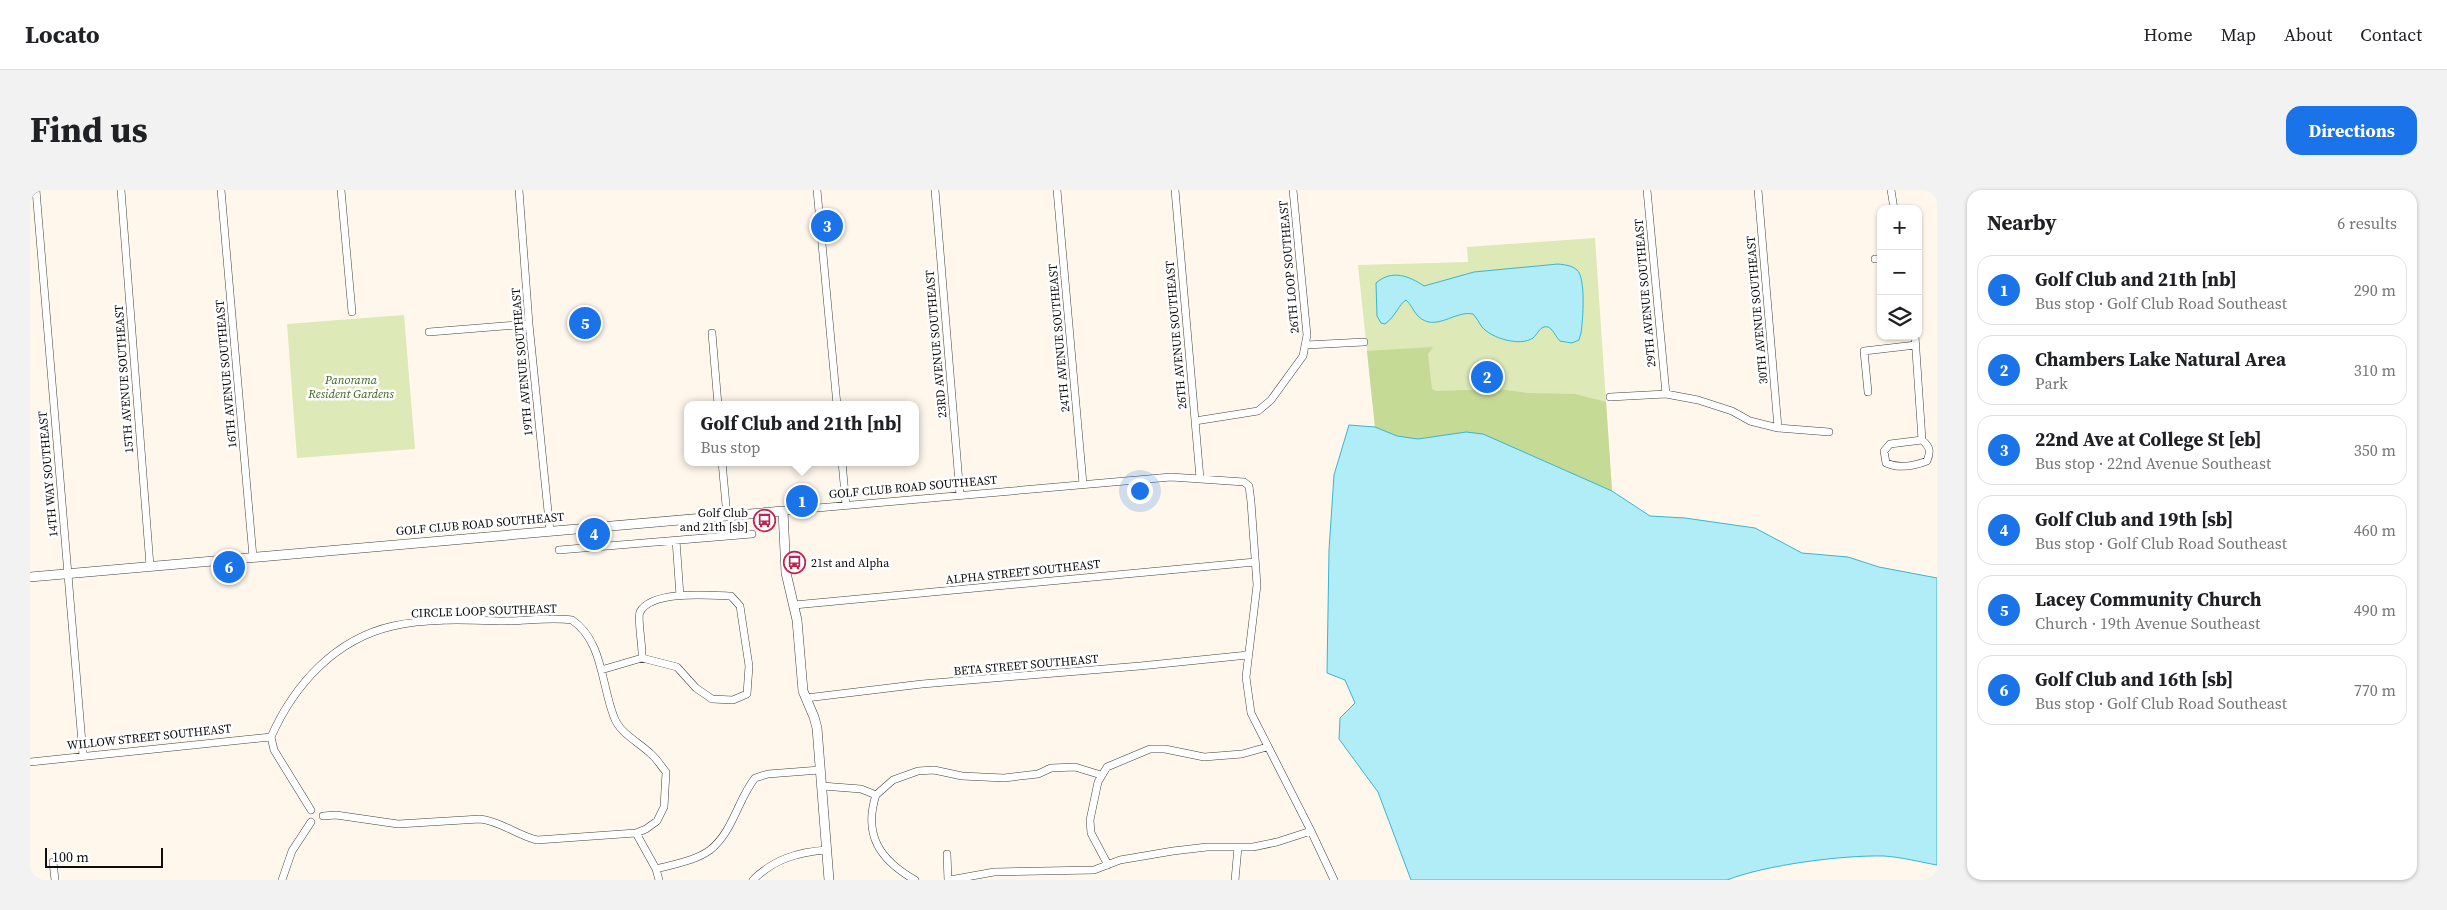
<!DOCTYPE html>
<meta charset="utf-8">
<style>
:root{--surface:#fff;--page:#f2f2f2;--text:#202124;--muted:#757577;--line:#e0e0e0;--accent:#1a73e8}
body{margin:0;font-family:"Source Serif 4",serif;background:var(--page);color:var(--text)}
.controls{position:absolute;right:15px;top:15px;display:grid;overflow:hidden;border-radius:10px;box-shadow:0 1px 4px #0004}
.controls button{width:45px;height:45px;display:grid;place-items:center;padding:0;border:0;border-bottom:1px solid var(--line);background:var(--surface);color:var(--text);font:25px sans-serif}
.scale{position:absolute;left:15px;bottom:12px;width:118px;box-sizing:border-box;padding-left:5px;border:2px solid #0d0d0d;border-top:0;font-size:14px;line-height:18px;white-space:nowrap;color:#0d0d0d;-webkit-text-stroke:4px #fff;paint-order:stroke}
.you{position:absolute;left:1109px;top:300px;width:18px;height:18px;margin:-12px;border:4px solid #fff;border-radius:50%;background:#1a73e8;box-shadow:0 0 0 8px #1a73e833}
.badge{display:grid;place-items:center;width:32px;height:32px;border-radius:50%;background:var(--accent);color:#fff;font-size:16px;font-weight:700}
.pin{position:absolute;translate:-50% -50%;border:2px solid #fff;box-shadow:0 1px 5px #0006}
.popup{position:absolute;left:654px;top:211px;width:235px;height:65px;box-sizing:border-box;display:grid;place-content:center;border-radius:10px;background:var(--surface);filter:drop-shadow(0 1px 4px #0005);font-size:16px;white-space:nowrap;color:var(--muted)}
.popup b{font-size:19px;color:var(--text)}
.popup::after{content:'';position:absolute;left:50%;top:100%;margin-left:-10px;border:10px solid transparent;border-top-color:var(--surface)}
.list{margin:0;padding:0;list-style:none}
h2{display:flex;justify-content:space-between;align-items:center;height:65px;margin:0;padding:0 20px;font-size:21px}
h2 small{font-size:16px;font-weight:400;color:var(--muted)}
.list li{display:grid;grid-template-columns:32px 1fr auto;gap:15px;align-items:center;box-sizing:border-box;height:70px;margin:0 10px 10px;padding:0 10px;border:1px solid var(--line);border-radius:15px}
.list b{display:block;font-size:19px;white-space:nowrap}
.list p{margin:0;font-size:16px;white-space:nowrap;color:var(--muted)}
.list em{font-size:16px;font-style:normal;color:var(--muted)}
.icon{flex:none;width:28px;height:28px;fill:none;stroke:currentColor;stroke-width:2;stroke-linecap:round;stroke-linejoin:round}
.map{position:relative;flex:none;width:1907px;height:690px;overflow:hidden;border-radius:15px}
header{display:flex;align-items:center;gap:30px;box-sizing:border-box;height:70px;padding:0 25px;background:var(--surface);border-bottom:1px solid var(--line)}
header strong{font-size:24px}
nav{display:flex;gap:28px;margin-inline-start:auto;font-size:18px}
.intro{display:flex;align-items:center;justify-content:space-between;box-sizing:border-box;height:120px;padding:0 30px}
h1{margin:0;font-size:35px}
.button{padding:12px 22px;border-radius:15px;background:var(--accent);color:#fff;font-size:18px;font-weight:700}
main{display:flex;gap:30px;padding:0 30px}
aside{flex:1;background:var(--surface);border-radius:15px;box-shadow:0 1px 4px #0004}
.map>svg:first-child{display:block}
</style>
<header>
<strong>Locato</strong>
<nav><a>Home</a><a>Map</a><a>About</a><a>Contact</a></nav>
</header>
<div class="intro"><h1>Find us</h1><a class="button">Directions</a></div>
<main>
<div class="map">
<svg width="1907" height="690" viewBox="0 0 1907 690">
<rect width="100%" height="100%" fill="#fff7ec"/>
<path fill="#dde9b6" d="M1565 48 1582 301 1436 242 1388 249 1345 237 1328 75 1438 72 1437 57Z
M374 125 385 259 267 268 257 134Z"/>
<path fill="#c5da95" d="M1403 157 1398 164 1402 199 1406 201 1469 199 1497 203 1545 204 1576 212 1582 301 1436 242 1388 249 1367 246 1345 237 1337 161Z"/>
<path fill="#b1edf7" stroke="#37b6cf" d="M1528 74C1535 75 1541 75 1547 80 1556 88 1553 130 1551 143L1549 150 1542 153 1530 151C1526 147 1522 138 1518 137 1510 135 1508 144 1503 148 1490 157 1461 148 1452 137 1449 133 1447 128 1443 124 1425 120 1405 143 1388 126 1383 121 1381 114 1376 110 1369 114 1366 126 1355 134L1351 133 1347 126 1346 93C1362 79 1379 86 1394 96L1444 82Z
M1319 235 1345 237 1367 246 1388 249 1436 242 1453 244 1582 301 1620 326 1655 328 1725 338 1772 363 1818 367 1849 377 1907 388V675C1890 672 1871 667 1854 666 1812 665 1735 675 1697 690H1381L1348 602 1309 549 1310 528 1325 513 1315 490 1297 483 1299 360 1304 285Z"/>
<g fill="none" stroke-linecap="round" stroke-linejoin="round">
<defs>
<path id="minor" d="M6 0 53 565
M91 0 120 376
M191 0 223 367
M311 0 322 122
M489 0 499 134 520 341
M787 0 807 215
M905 0 930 305
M1027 0 1053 294
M1145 0 1170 288
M1617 0 1636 204
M1728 0 1748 238
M1861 0 1864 19
M1845 69H1851
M399 142 499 134
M682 143 688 215
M1885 146 1892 250
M1276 155 1334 152
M1838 202 1834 161 1886 155
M1580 207 1636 204 1668 210 1702 221 1720 231 1748 238 1799 242
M1165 231 1228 221 1241 210 1273 166 1277 145 1263 0
M1892 250C1900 257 1901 261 1897 271 1884 276 1869 279 1856 273L1854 261 1860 254Z
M692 272 697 326
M812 272 816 315
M753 321 1141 287 1214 292 1219 296 1221 312 1227 395 1216 487 1221 523 1281 641 1304 690
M646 350 650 406
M529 360 722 344
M764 415 1225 372
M571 480 612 468 647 477 666 498 682 509 703 510 717 504 719 476 710 416 701 406C680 405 621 400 610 422 607 428 613 458 612 468
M776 508 892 494 1110 476 1218 465
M0 572 241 547
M792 596 831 599 846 605
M846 605 863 590 888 581 904 580 932 586 974 588 1008 584 1021 578 1045 577 1071 585
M846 605C833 645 850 670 885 690
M281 620 244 560 241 547C264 495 305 449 363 436 398 428 438 430 473 431 496 431 520 427 542 430 573 451 571 494 584 527 590 544 609 552 621 564 627 569 631 576 636 582L634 617 627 631 616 639 606 643 507 650C487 645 470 631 450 629L368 634 306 625 293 626
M606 643 626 679 629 690
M917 664 918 690
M23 672 25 690
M1078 675 1061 643 1060 630 1068 592 1077 577 1120 559H1135L1174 567 1212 564 1237 557
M626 679C644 674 665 671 680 660 703 642 708 609 725 588L738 584 790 580
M252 690 262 661 281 632
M723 690C744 669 768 662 797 660
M920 690 964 682 1064 680 1090 670 1143 661 1177 657H1223L1247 652 1281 641
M1205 690 1208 657"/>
<path id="tertiary" d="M0 387 753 321 756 383 767 430 773 501 784 527 787 538 799 690"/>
</defs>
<use href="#minor" stroke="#404040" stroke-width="8"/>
<use href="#tertiary" stroke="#404040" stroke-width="10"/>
<use href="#minor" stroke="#fff" stroke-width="7"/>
<use href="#tertiary" stroke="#fff" stroke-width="9"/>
</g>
<defs>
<symbol id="bus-ring" viewBox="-11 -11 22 22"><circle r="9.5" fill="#fff" stroke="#be2350" stroke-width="1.5"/><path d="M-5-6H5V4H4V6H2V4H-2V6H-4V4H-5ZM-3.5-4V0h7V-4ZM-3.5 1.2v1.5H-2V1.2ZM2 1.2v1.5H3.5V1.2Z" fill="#be2350"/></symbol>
</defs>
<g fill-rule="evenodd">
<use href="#bus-ring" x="722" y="318" width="25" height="25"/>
<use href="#bus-ring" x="752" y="360" width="25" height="25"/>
</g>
<g text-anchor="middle" stroke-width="5" stroke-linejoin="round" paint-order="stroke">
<g font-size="12" fill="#0d0d0d" stroke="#fff">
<text transform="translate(1259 77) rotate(-95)" y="4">26TH LOOP SOUTHEAST</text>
<text transform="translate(1615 103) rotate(-95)" y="4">29TH AVENUE SOUTHEAST</text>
<text transform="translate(1727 120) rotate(-95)" y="4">30TH AVENUE SOUTHEAST</text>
<text transform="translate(1146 145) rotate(-95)" y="4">26TH AVENUE SOUTHEAST</text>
<text transform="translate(1029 148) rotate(-95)" y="4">24TH AVENUE SOUTHEAST</text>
<text transform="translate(906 154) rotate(-95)" y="4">23RD AVENUE SOUTHEAST</text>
<text transform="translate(492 172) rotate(-95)" y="4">19TH AVENUE SOUTHEAST</text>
<text transform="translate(196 184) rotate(-95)" y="4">16TH AVENUE SOUTHEAST</text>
<text transform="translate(94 189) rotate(-94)" y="4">15TH AVENUE SOUTHEAST</text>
<text transform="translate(18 284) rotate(-95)" y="4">14TH WAY SOUTHEAST</text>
<text transform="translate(883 297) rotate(-5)" y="4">GOLF CLUB ROAD SOUTHEAST</text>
<text transform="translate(450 334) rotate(-5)" y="4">GOLF CLUB ROAD SOUTHEAST</text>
<text transform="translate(993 382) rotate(-6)" y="4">ALPHA STREET SOUTHEAST</text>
<text transform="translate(454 421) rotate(-2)" y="4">CIRCLE LOOP SOUTHEAST</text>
<text transform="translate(996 475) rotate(-5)" y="4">BETA STREET SOUTHEAST</text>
<text transform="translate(119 547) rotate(-6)" y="4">WILLOW STREET SOUTHEAST</text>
</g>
<g font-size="12" font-style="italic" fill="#3d651c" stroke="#fff">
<text x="321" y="194">Panorama<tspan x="321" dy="14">Resident Gardens</tspan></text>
</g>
<g font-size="12" fill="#0d0d0d" stroke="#fff" text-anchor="end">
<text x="718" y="327">Golf Club<tspan x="718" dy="14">and 21th [sb]</tspan></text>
<text x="781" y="377" text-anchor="start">21st and Alpha</text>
</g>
</g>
</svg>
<div class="controls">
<button>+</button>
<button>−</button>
<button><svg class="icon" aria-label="layers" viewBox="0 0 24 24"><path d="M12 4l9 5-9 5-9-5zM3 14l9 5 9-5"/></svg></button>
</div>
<div class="scale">100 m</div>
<div class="you"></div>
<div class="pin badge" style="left:772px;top:311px">1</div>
<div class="popup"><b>Golf Club and 21th [nb]</b>Bus stop</div>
<div class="pin badge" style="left:1457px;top:187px">2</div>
<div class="pin badge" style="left:797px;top:36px">3</div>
<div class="pin badge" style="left:564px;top:344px">4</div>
<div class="pin badge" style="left:555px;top:133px">5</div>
<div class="pin badge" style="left:199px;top:377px">6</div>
</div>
<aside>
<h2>Nearby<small>6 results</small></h2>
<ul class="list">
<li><span class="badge">1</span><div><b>Golf Club and 21th [nb]</b><p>Bus stop · Golf Club Road Southeast</p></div><em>290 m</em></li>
<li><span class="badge">2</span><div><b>Chambers Lake Natural Area</b><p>Park</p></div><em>310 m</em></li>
<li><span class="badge">3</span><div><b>22nd Ave at College St [eb]</b><p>Bus stop · 22nd Avenue Southeast</p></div><em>350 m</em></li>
<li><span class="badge">4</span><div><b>Golf Club and 19th [sb]</b><p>Bus stop · Golf Club Road Southeast</p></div><em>460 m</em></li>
<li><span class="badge">5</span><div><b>Lacey Community Church</b><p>Church · 19th Avenue Southeast</p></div><em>490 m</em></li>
<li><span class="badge">6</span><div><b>Golf Club and 16th [sb]</b><p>Bus stop · Golf Club Road Southeast</p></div><em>770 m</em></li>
</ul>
</aside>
</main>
